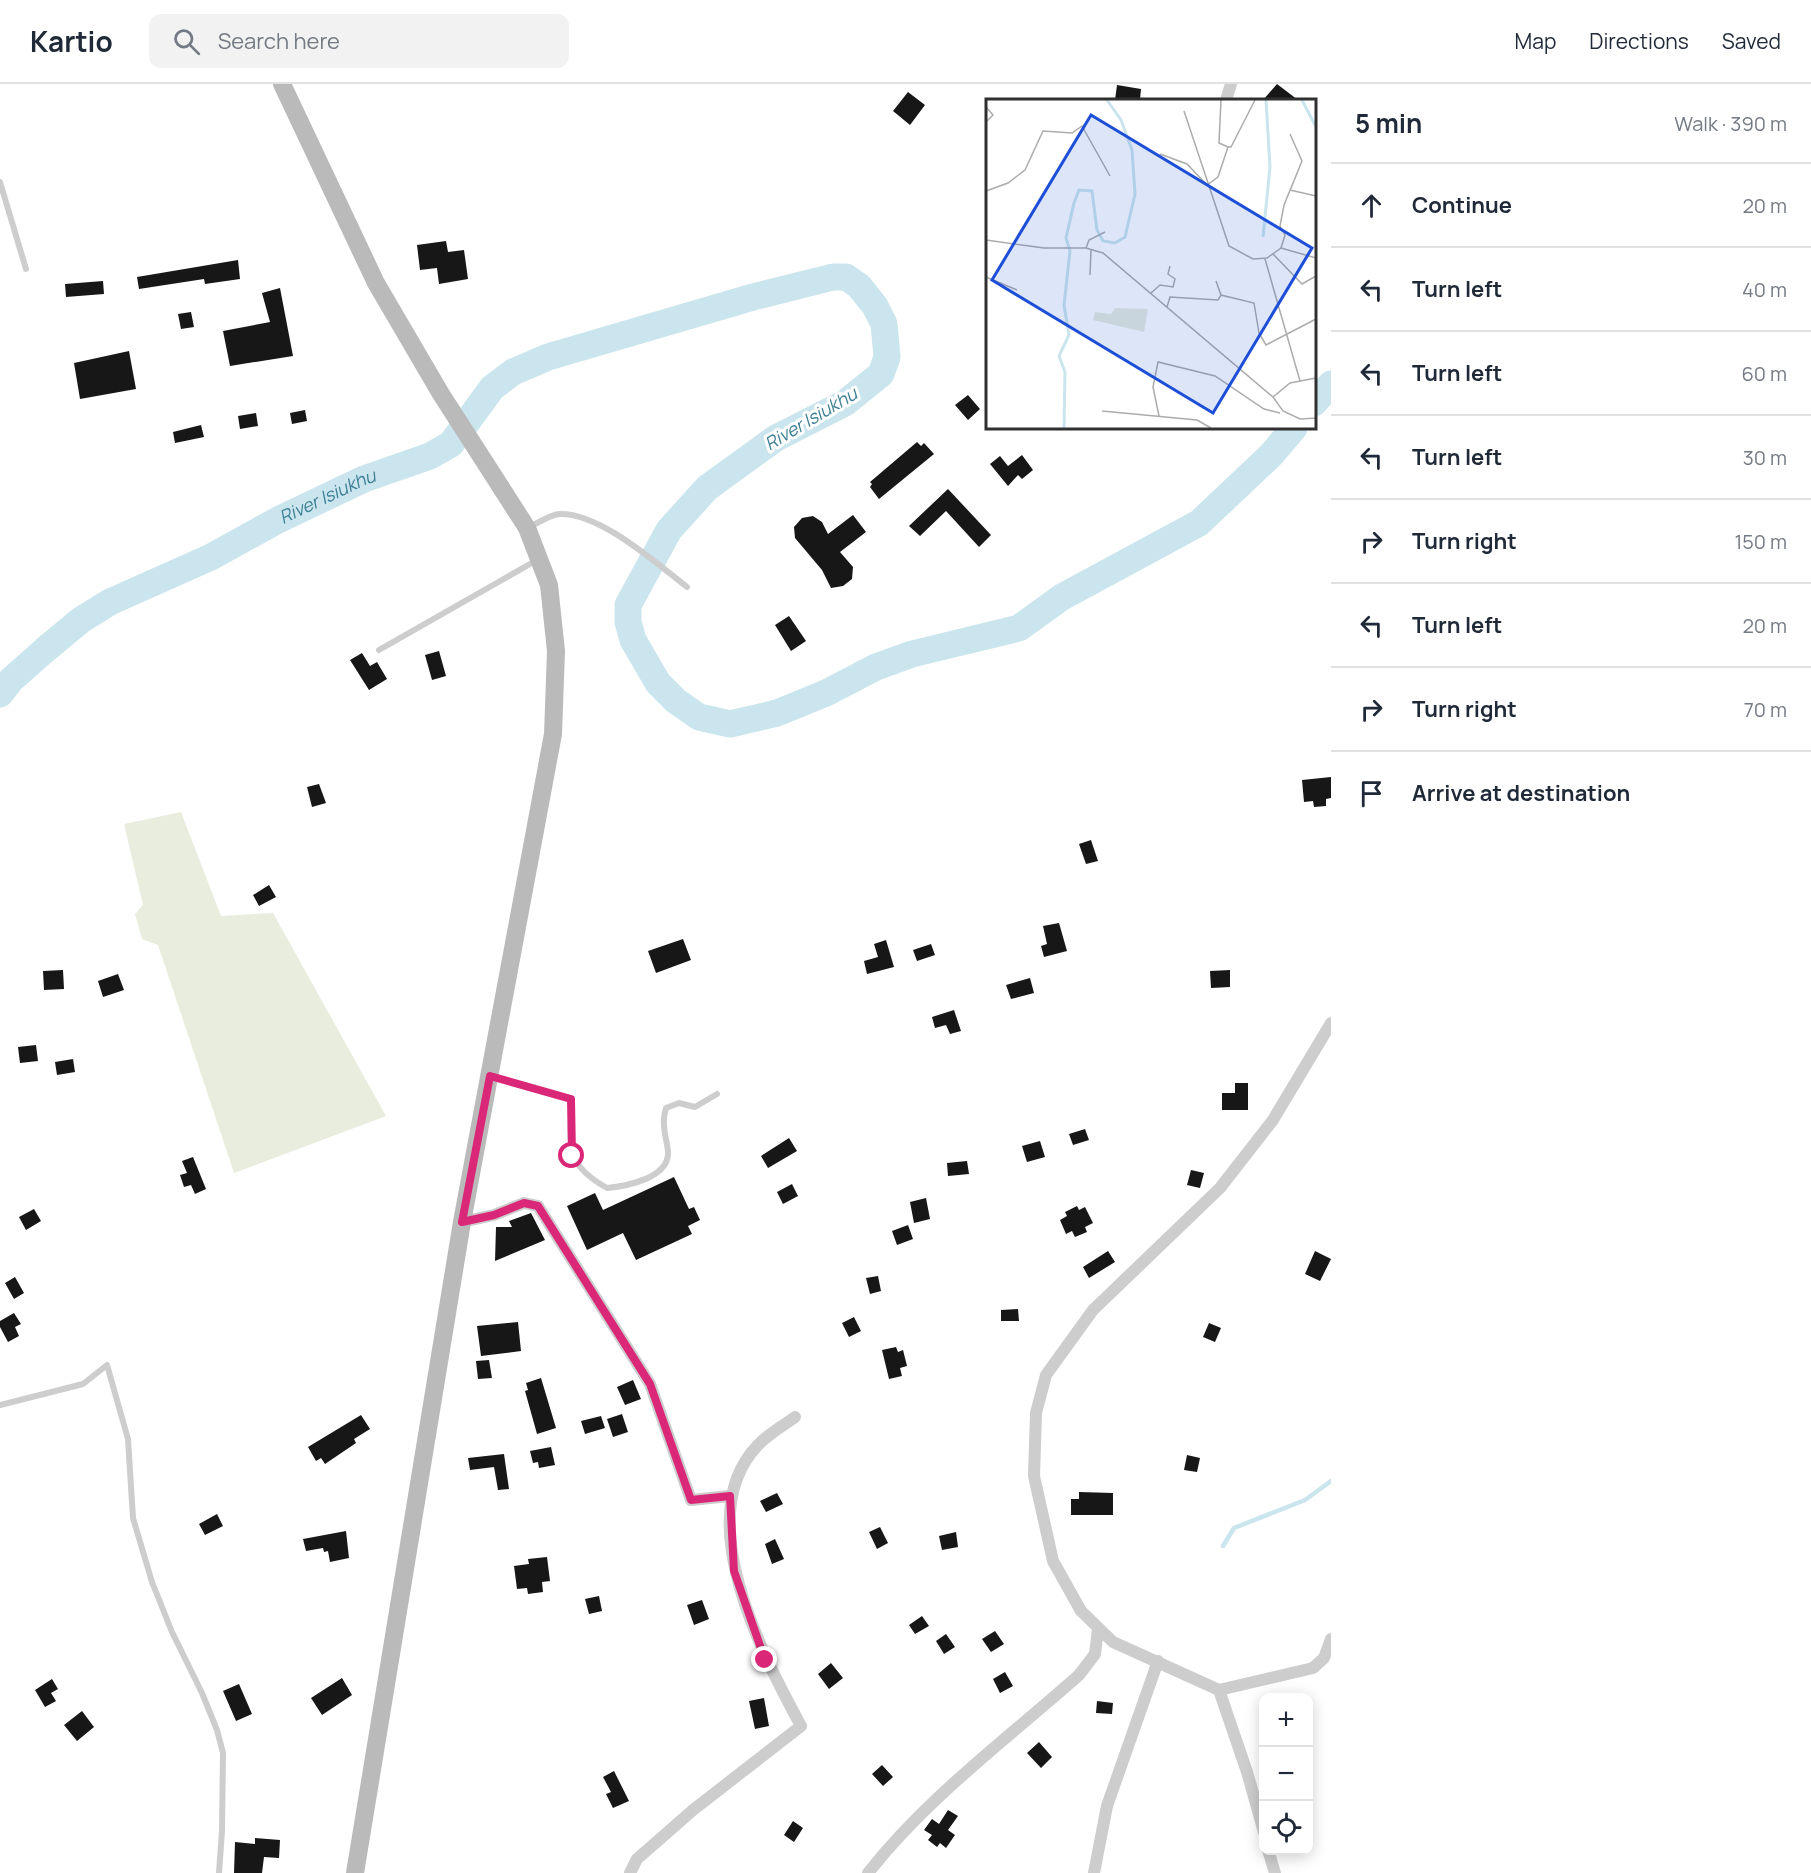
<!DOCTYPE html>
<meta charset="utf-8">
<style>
:root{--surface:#fff;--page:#f2f2f3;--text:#1f2937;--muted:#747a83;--line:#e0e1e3}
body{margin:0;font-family:Manrope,sans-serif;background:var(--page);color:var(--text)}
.controls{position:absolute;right:18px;bottom:18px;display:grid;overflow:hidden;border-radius:12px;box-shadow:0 3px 15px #0003}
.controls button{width:54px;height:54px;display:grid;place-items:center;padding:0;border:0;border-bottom:2px solid var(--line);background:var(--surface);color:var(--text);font:30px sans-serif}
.stop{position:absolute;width:18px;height:18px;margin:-14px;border:4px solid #db2777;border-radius:50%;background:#fff}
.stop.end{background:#db2777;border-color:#fff;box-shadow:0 2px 6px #0008}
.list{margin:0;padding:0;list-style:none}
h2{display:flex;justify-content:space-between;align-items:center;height:78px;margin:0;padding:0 24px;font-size:26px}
h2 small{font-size:20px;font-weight:400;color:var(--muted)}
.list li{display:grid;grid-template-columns:39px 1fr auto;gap:18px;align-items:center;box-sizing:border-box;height:84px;padding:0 24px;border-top:2px solid var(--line)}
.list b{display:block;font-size:22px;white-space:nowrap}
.list em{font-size:20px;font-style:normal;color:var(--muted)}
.icon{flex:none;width:33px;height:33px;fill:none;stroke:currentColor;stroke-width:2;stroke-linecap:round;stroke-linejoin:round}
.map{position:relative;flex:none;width:1331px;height:1789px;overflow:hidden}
header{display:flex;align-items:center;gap:36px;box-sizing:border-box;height:84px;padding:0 30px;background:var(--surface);border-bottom:2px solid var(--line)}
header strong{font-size:28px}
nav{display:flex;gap:33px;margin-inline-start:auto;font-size:21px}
.search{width:420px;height:54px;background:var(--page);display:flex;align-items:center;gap:15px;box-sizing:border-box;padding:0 21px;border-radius:12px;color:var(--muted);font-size:22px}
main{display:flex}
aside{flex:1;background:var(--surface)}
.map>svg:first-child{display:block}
</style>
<header>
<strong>Kartio</strong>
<div class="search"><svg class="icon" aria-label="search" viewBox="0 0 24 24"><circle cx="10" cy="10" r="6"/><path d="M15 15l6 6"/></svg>Search here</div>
<nav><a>Map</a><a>Directions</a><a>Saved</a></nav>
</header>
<main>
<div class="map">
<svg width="1331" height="1789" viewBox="0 0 1331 1789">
<rect width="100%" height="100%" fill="#fff"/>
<path fill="#e8edde" d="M181 728 221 832 273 829 386 1032 234 1089 158 861 142 855 135 830 143 821 124 740Z"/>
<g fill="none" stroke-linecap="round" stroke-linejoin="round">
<path stroke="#cae5ed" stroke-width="4.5" d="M1223 1462 1234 1444 1305 1416 1331 1397"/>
<g stroke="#cae5ed" stroke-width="27">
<path d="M1314 319 1331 300"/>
<path id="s1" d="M0 610 11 596 46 565 81 536 110 518 211 473 278 436 364 395 430 372 451 360 492 304 513 288 548 273 753 213 833 193H846L859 202 875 222 884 240 887 273 881 290 845 319 776 354 707 404 669 446 628 521V538L633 556 658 599 676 617 699 633 730 640 777 629 826 609 876 583 912 570 1019 544 1062 513 1199 439 1271 371 1294 344"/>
</g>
</g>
<path fill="#171717" d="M1277 0 1298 16H1263Z
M1117 1 1141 5 1140 16H1115Z
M908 8 925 21 910 41 893 27Z
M446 157 448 168 464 166 468 195 439 200 437 184 420 186 417 161Z
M238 176 240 195 205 200 204 195 139 205 137 193Z
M103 197 104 210 66 213 65 200Z
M280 204 293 272 230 282 223 247 270 238 262 209Z
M191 228 194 243 181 245 178 230Z
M129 267 136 305 80 315 74 279Z
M968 311 980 325 968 336 955 321Z
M305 326 307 337 292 340 290 329Z
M256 329 258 342 240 345 238 332Z
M201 341 204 353 175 359 173 348Z
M917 358 921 362 924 359 934 370 879 415 870 403 872 400 870 398Z
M1022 371 1033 386 1022 395 1018 391 1008 402 990 380 1000 372 1008 382Z
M948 405 991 451 979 463 946 427 920 452 909 442Z
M853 431 866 448 840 468 853 483 852 495 843 502 831 504 822 486 795 454 794 443 802 434 813 432 822 438 828 450Z
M789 532 806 557 791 567 775 541Z
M439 567 446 592 432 596 425 571Z
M362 569 370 582 377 578 387 595 369 606 350 576Z
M1331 693V714L1326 715V722L1314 723 1313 717 1304 718 1302 696Z
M319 700 326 719 312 723 307 703Z
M1091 756 1098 777 1086 780 1079 760Z
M269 801 276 813 259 822 253 811Z
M1059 839 1067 867 1044 873 1041 862 1047 860 1043 842Z
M683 855 691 876 656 889 648 867Z
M886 856 894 883 867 890 864 877 878 873 874 860Z
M931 860 935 871 917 877 913 866Z
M63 886 64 905 44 906 43 887Z
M1230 886V903L1211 904 1210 887Z
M118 890 124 906 103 913 98 897Z
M1030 894 1034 909 1011 915 1006 901Z
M954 926 961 947 950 950 946 941 935 944 932 933Z
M36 961 38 977 20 979 18 963Z
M73 975 75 988 57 991 55 978Z
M1235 999H1248V1026H1222V1009H1235Z
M1085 1045 1089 1056 1073 1061 1069 1050Z
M789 1054 797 1067 768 1084 761 1072Z
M1040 1057 1045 1073 1027 1078 1022 1062Z
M193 1073 206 1105 195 1110 191 1101 184 1103 180 1091 187 1089 182 1077Z
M967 1077 969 1090 948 1092 947 1079Z
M1191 1086 1204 1089 1200 1104 1187 1101Z
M674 1093 689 1125 694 1123 700 1136 688 1142 692 1150 636 1176 623 1149 587 1166 567 1122 595 1109 603 1126Z
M792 1100 798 1112 783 1120 777 1108Z
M926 1114 930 1135 914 1139 910 1118Z
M1077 1122 1079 1126 1085 1123 1093 1139 1085 1143 1087 1148 1075 1153 1072 1147 1066 1150 1060 1136 1067 1132 1065 1128Z
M34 1125 41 1137 26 1146 19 1133Z
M531 1129 545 1156 495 1177 496 1143H512L509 1137Z
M908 1141 913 1155 897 1161 892 1147Z
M1108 1167 1115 1178 1089 1194 1083 1183Z
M1315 1167 1331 1175 1320 1197 1305 1190Z
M878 1192 881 1207 870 1210 866 1194Z
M15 1193 24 1209 14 1215 5 1199Z
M1018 1225 1019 1237H1001V1226Z
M14 1229 21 1240 15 1243 19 1252 8 1258 0 1243V1237Z
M854 1233 861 1247 849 1253 842 1239Z
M518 1238 521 1267 481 1272 477 1242Z
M1209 1239 1221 1244 1215 1258 1203 1253Z
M896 1263 898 1268 903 1266 907 1282 900 1284 902 1292 889 1295 882 1266Z
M489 1276 492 1294 478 1295 476 1277Z
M541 1294 556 1344 537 1350 525 1307 528 1306 526 1299Z
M633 1296 641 1315 625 1321 617 1303Z
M622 1330 628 1348 613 1353 607 1335Z
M361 1331 370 1345 354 1355 356 1359 325 1380 321 1374 316 1377 308 1363Z
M601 1332 605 1344 585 1350 581 1337Z
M551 1363 555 1381 539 1384 538 1378 533 1379 530 1367Z
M504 1370 509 1405 498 1406 494 1383 470 1386 468 1374Z
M1187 1371 1200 1374 1197 1388 1184 1386Z
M1079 1408 1113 1409V1431H1071V1415H1079Z
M777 1409 783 1420 766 1428 760 1417Z
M217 1430 223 1442 205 1451 199 1440Z
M880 1443 888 1459 877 1465 869 1448Z
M346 1447 349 1474 330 1478 328 1467 324 1468 323 1464 306 1467 303 1455Z
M956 1448 958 1463 942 1466 939 1452Z
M775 1455 784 1475 772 1480 765 1460Z
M547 1473 550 1497 542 1498 543 1508 528 1510 527 1504 517 1505 514 1482 529 1480 528 1475Z
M599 1512 602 1527 589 1530 585 1515Z
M702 1516 709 1535 694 1541 687 1521Z
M922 1532 929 1542 915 1550 909 1541Z
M995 1547 1004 1560 991 1568 982 1555Z
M946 1550 955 1563 944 1570 936 1557Z
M831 1579 843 1594 829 1605 818 1590Z
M1005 1588 1013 1602 1000 1609 993 1595Z
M342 1594 352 1611 322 1631 311 1614Z
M52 1595 58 1605 51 1609 56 1617 45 1623 35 1606Z
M239 1600 252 1630 236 1637 223 1607Z
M764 1614 769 1642 755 1645 749 1617Z
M1097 1617 1113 1619 1112 1630 1096 1629Z
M82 1627 94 1643 77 1657 64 1641Z
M1039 1658 1052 1673 1041 1684 1027 1669Z
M882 1681 893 1693 883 1702 872 1690Z
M614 1687 629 1717 613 1724 606 1710 611 1708 603 1693Z
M948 1726 958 1732 948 1746 955 1751 946 1764 940 1759 937 1763 928 1756 932 1751 924 1746 932 1735 939 1740Z
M793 1737 803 1744 794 1758 784 1751Z
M255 1754 280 1756 279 1774 264 1773 262 1789H234L235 1758 255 1760Z"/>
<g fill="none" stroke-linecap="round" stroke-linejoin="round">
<path stroke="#cdcdcd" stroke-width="6" d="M0 98 26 185
M529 443C538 439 550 431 559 430 599 428 656 479 687 503
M379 566 537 476
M490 992 571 1015C572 1061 562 1079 607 1104 627 1102 670 1094 668 1067 666 1052 661 1039 666 1024L679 1019 695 1023 717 1010
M0 1321 83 1300 107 1281 128 1355 133 1434 152 1498 172 1548 202 1609 217 1646 223 1669 222 1747 219 1789"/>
<path stroke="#cdcdcd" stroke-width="12" d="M1226 16 1231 0
M1331 939 1273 1036 1220 1104 1093 1226 1046 1291 1036 1329 1034 1392 1053 1477 1081 1527 1113 1558 1219 1606 1313 1584 1324 1574 1331 1555
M462 1138 494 1131 524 1119 538 1122 650 1300 691 1416 730 1412
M1219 1606 1247 1688 1264 1748
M1268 1766 1275 1789
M630 1789 637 1775 693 1726 801 1642C763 1572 689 1432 758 1361 768 1350 783 1342 795 1333
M868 1789C928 1713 1007 1655 1079 1591L1095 1570 1098 1545
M1094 1789 1107 1722 1158 1577"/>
<path stroke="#bababa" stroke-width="18" d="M282 0 376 199 441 310 527 444 549 501 556 567 553 650 462 1138 355 1789"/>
</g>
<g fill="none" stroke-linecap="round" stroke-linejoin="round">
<path stroke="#db2777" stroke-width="8" d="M572 1072 571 1015 490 992 462 1138 494 1131 524 1119 538 1122 650 1300 691 1416 730 1412 734 1487 765 1576"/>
</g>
<g text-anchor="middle" stroke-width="6" stroke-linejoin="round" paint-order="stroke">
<g font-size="18" font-style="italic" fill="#3c7f95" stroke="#fff">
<text transform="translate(811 335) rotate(-31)" y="6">River Isiukhu</text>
<text dy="6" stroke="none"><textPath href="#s1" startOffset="386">River Isiukhu</textPath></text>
</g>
</g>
<g transform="translate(986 15)">
<rect width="330" height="330" fill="#fff"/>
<path d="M129 209 162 210 158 233 107 221 109 213 125 215Z" fill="#e8edde"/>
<path fill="none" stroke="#cae5ed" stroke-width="3" d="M316 1 330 28M277 138 284 68 280 1M78 329 79 273 73 257 83 236 78 206 84 152 80 139 88 104 93 91 106 92 111 131 117 142 129 144 139 138 149 95 146 51 135 21 121 1"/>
<path fill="none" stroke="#acacac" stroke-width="1.5" d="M0 8 7 16 0 23M198 12 243 147 267 160 281 159 295 149 299 136 294 127 298 106 316 62 304 35M242 48H245L269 1M174 55 201 65 221 86 232 78 242 48 233 44 235 1M304 91 330 97M0 92 22 84 39 71 57 32 86 34 96 27 124 77M0 141 58 149H100L117 154 287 298 297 312 314 320 330 319M100 149 103 141 119 133M295 149 330 159M287 155 316 185 330 177M279 160 314 282M104 176 105 151M0 178 31 191M230 182 235 196 268 204 273 234 280 246 330 220M165 194 174 186 187 188 189 180 182 175 184 167M181 208 184 198 232 201 235 196M287 298 304 284 330 279M116 312 211 321 225 329M173 317 167 288 172 263 229 277 278 310 294 314"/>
<path fill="#1d4ed8" fill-opacity="0.15" stroke="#1d4ed8" stroke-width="3" d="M105 16 326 149 227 314 6 181Z"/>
<rect width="330" height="330" fill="none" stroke="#303030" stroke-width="3"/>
</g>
</svg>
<div class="controls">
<button>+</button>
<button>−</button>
<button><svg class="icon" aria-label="locate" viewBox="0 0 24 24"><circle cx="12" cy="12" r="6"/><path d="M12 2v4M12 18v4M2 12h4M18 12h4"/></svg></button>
</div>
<div class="stop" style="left:572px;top:1072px"></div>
<div class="stop end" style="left:765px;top:1576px"></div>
</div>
<aside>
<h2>5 min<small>Walk · 390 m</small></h2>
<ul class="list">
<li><svg class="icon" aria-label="ahead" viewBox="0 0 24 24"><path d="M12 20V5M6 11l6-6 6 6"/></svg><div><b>Continue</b></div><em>20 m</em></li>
<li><svg class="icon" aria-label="left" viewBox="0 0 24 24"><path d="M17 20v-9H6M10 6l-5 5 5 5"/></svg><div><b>Turn left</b></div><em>40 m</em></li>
<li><svg class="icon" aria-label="left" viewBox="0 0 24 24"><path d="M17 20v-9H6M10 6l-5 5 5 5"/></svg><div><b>Turn left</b></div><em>60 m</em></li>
<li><svg class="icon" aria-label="left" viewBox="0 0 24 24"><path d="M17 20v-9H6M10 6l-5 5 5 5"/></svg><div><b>Turn left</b></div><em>30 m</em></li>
<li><svg class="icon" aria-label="right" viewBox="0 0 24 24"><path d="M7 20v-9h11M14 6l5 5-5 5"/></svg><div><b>Turn right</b></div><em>150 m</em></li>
<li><svg class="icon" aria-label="left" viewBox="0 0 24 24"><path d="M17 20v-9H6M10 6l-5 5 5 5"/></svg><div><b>Turn left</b></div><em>20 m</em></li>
<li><svg class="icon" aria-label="right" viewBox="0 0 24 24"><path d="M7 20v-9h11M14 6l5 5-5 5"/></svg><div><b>Turn right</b></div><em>70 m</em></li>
<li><svg class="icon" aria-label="arrive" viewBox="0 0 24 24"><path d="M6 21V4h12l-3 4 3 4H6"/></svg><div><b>Arrive at destination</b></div></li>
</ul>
</aside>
</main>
